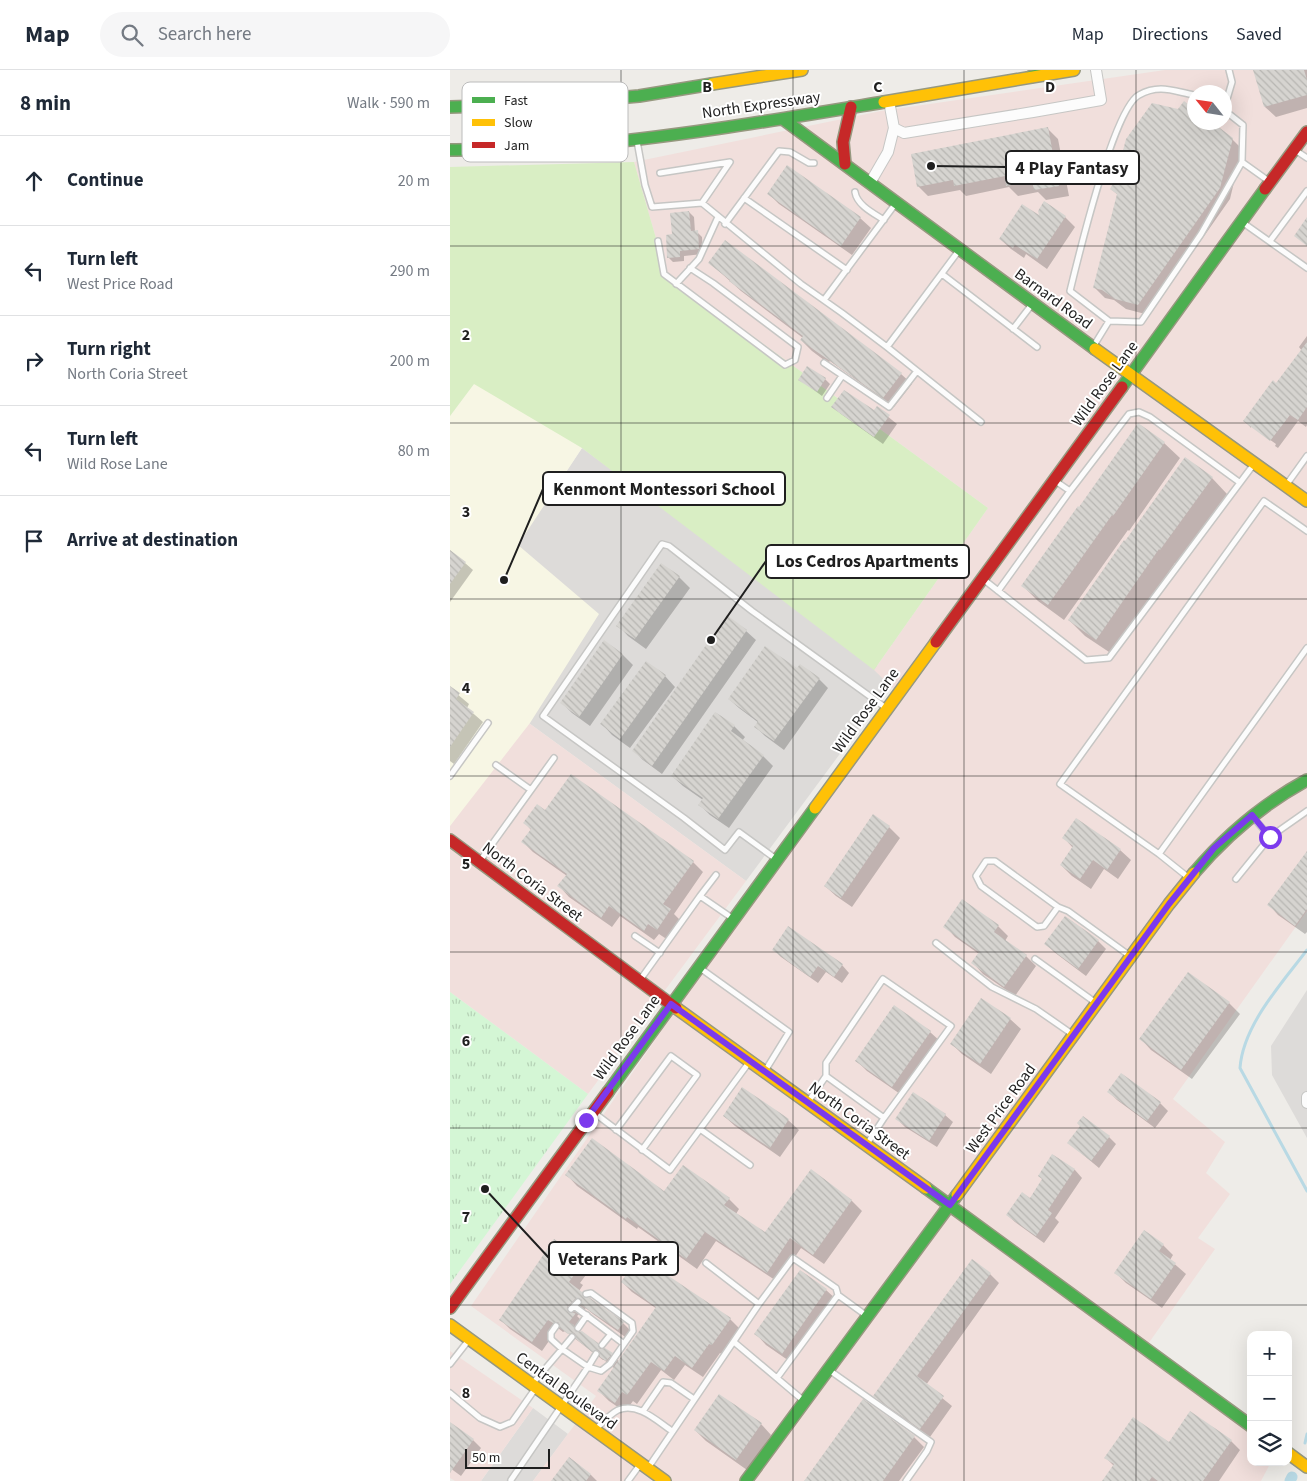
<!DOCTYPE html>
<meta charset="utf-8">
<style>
:root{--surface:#fff;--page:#f6f6f7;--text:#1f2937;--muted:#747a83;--line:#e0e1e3}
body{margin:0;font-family:"Source Sans 3",sans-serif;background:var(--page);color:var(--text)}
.controls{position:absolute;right:15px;bottom:15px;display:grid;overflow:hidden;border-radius:10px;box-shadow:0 5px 20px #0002}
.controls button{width:45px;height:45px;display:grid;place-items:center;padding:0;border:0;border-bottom:1px solid var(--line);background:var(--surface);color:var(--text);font:25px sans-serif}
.compass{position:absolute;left:737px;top:15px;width:45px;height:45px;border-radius:50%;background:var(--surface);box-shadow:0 5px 20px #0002;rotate:300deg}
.scale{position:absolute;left:15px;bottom:12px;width:85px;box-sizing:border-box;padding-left:5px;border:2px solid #1f1f1f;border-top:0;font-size:14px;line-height:18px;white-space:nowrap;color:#1f1f1f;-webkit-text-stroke:4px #fff;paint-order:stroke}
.stop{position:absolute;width:15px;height:15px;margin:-11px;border:4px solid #7c3aed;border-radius:50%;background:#fff}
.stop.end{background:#7c3aed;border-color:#fff;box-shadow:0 1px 5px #0008}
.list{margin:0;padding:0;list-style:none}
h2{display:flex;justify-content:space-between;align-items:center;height:65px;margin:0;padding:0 20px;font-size:21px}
h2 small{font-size:16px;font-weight:400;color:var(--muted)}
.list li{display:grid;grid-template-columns:32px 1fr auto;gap:15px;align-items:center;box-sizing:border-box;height:90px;padding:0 20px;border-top:1px solid var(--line)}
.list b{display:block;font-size:19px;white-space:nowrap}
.list p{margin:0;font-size:16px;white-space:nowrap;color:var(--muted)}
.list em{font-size:16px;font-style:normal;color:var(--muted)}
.icon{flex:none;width:28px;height:28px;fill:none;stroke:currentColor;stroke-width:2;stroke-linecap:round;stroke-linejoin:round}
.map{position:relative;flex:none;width:857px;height:1411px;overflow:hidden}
header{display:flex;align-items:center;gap:30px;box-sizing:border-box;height:70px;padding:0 25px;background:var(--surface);border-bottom:1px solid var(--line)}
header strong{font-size:24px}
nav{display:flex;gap:28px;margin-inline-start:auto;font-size:18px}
.search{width:350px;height:45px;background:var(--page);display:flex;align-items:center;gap:12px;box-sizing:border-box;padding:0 18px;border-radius:28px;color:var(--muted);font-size:19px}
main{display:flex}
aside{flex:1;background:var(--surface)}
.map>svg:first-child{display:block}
</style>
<header>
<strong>Map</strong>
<div class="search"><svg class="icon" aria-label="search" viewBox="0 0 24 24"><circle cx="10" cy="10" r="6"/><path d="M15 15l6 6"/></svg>Search here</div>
<nav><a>Map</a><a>Directions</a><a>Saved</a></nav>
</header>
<main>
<aside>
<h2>8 min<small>Walk · 590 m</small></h2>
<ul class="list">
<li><svg class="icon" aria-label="ahead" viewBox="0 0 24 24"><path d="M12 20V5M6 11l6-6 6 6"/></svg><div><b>Continue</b></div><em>20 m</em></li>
<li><svg class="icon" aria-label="left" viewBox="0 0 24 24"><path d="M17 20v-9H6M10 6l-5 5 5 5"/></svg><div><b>Turn left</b><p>West Price Road</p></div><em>290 m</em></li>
<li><svg class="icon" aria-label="right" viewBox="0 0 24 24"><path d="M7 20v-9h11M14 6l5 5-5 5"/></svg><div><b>Turn right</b><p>North Coria Street</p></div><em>200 m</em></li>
<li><svg class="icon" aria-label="left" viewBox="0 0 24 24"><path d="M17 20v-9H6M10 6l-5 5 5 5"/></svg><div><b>Turn left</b><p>Wild Rose Lane</p></div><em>80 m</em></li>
<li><svg class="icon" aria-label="arrive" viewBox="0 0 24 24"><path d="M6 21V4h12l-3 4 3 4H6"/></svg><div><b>Arrive at destination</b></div></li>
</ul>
</aside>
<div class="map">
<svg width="857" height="1411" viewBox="0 0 857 1411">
<defs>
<pattern id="park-tufts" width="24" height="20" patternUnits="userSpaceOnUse" patternTransform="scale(1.25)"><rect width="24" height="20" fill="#d4f6d5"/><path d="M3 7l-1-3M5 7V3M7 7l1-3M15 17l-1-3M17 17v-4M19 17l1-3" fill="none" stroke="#b6d2b6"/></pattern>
<pattern id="building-back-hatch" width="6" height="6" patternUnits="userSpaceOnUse" patternTransform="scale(1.25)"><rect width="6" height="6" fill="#d6d4d0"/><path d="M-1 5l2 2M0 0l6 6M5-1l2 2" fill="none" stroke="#b7b6b2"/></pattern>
</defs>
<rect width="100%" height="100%" fill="#eeece8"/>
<path fill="#dddbd9" d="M132 378 427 596 440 616 296 811 76 651 67 475Z
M857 920V1068L822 1005 821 976Z
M83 1338 118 1364 83 1411H31Z"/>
<path fill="#f1dfdc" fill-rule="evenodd" d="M715 0H857V841L723 1029 775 1072 756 1103 780 1124 748 1168 765 1179 691 1284 801 1364V1392H821L811 1411H83L146 1326 21 1236 237 924 452 627 424 600 538 438 216 203 184 92 431 41ZM744 22H774V52H744Z
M76 651 296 811 138 1024 0 922V756Z
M0 1281 83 1338 31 1411H5L0 1408Z"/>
<path fill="#f7f6e4" d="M28 308 132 378 68 475 149 544 80 653 0 756V346Z"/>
<path fill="#d9eec4" d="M184 92 216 203 538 438 424 600 132 378 24 314 0 346V97Z"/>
<path fill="url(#park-tufts)" d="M0 922 138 1024 0 1214Z"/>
<path fill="#0003" d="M804 0H857V38L826 47 815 37Z
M734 33 744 41V52L782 69 792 79 780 129 699 245 676 239 664 230 655 228 645 218 668 125 661 119 668 107Z
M598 59 608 69 619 126 596 130 588 122 568 126 559 117 516 126 510 120 478 126 468 116Z
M319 124 410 148 421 158 402 185 329 134Z
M239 142 244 147 245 162H247L252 167 253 184 234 186V191L223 192 218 187Z
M615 147 625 157 597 199 576 184 574 188 561 179 550 169 590 148Z
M260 193 451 304 462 314 444 337 380 291 378 293 362 281 351 270 353 268 291 221Z
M857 266V355L856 357 848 351 828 378 825 376 826 374 801 356V358L795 351 826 314 852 281 849 277Z
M349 309H375L380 314 372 326Z
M383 337 425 341 427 338 447 354 433 374 391 344Z
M714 373 730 388 679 461 678 460 614 550 588 531 573 516 629 439Z
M762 408 777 424 726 494 725 493 662 584 635 566 619 550Z
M0 484 15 493 23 500 0 532Z
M211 495 229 507 240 518 196 579 178 566 168 555Z
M277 547 296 561 306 570 212 704 193 690 184 681Z
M155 572 173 585 183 595 140 656 122 643 112 633Z
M197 593 215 606 225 617 180 678 162 665 152 654Z
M347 599 369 609 378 618 334 680 315 666 306 657 309 653 289 638 279 629Z
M0 618 19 634 17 638 33 652 4 694 0 691Z
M265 643 284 656 295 667 292 671 313 686 323 696 279 758 260 745 250 735 253 730 233 716 222 706Z
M95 741 243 792 253 802 224 844 231 851 218 870 209 864 204 870 170 846 162 857 119 827 109 816 117 806 83 782 73 772 81 760 75 753Z
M423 746 439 757 450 768 402 837 386 826 375 816Z
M626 750 670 780 681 790 668 809 654 799 641 819 622 806 611 795 623 778 614 768Z
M857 782V862L855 864 828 845 819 835Z
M616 847 648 871 656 879 636 906 604 882 596 874Z
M495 856H548L558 866 555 871 576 886 586 896 565 926 533 904 523 893 529 884 505 867Z
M324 880 392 895 399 903 392 913 376 902 368 913 331 887Z
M738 904 779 933 790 944 742 1009 701 980 691 969Z
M560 949 571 959 541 1004 512 984 502 974Z
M480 962 491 972 453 1026 417 1001 407 991Z
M659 1022 710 1033 718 1041 705 1058 667 1030Z
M495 1045 503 1052 487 1077 455 1057 447 1049Z
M274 1046 338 1050 349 1060 330 1087 285 1056Z
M659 1067 666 1074 649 1098 619 1073Z
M603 1085 625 1100 632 1108 605 1148 609 1152 594 1173 565 1152 557 1145 580 1129 593 1110Z
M361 1101 402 1131 412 1141 374 1194 351 1178 328 1212 266 1171 247 1199 188 1157 187 1159 127 1116 117 1105 215 1122 279 1129 289 1139 286 1144 315 1164Z
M713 1175 723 1185 720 1190 736 1204 712 1238 676 1213 666 1203Z
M131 1188 141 1198 130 1213 133 1215 129 1221 173 1253 183 1263 178 1269 143 1244 136 1238 127 1246 134 1253 126 1265 148 1274 170 1292 207 1239 182 1222 172 1212 280 1249 290 1259 272 1284 270 1283 253 1307 235 1295 224 1310 211 1300 187 1334 183 1331 175 1342 159 1331 149 1321 165 1299 154 1290H153L115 1261 113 1262 108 1258 92 1281 60 1259 51 1250Z
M522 1191 540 1204 549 1213 476 1315 502 1336 480 1367 434 1335 425 1326Z
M350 1201 376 1220 387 1230 342 1293 316 1275 306 1264Z
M270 1326 311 1354 321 1365 297 1400 256 1371 245 1360Z
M0 1354 23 1370 31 1378 11 1406 0 1398Z
M464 1367 474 1377 449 1411H356Z
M781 1371 790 1380 769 1411H654L664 1396 656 1388 719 1374Z
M120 1388 141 1405 147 1411H103Z"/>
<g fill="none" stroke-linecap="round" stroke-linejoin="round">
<path stroke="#b8d9e4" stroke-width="3" d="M857 880C832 913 793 955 790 998L857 1121
M855 1373 857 1364"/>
<path stroke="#b8d9e4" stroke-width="11" d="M840 1411 842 1407"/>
</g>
<path fill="url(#building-back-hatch)" d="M803 0H854L857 10V25L814 37Z
M734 31 744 39V52H762L783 68 770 118 688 235 665 229 652 220 643 218 667 124 660 119 666 107 676 69 702 33 728 39Z
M598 57 609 116 584 120 582 111 556 116 555 106 504 116 503 110 467 117 461 84Z
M337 95 411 147 391 176 317 124Z
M594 131 616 146 587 189 565 175 563 178 549 169 572 134 589 145 588 141Z
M239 141 241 161 248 160 249 179 230 181V187L217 188 216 165 222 164 220 143Z
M857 147V176L844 166Z
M275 170 452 303 433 328 350 270 353 266 279 211 280 210 258 193Z
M857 272V337L848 350 840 345 820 371 793 351 823 310 826 313Z
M357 296 376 308 367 322 348 310Z
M394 320 424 340 427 336 440 345 424 367 381 337Z
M688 353 715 372 663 446 662 445 598 535 571 516 628 436 629 437Z
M735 387 763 407 710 480 709 479 646 570 618 550 674 470 675 471Z
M0 480 16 492 0 514Z
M211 493 230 506 185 569 166 556Z
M277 545 297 560 202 696 182 681Z
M154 570 173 584 129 647 110 633Z
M315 576 347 598 350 594 370 608 324 671 304 657 308 651 278 629Z
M196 591 216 605 170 669 150 654Z
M0 616 10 623 6 629 24 642 0 677Z
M265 642 285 655 281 661 314 685 268 749 248 735 253 728 221 706Z
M121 704 244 791 213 834 221 839 207 860 198 854 194 861 159 836 151 848 107 816 117 804 71 772 81 759 73 753 87 734 95 740Z
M423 744 440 756 391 828 374 816Z
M626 748 671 779 657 800 643 790 630 809 610 795 623 776 612 768Z
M857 781V839L845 856 817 835Z
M512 829 549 855 544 862 577 885 554 917 521 893 529 882 493 857Z
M615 846 649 870 628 899 594 874Z
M338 856 393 894 384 907 368 896 360 907 322 880Z
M738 902 780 932 731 1000 689 969Z
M531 928 561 948 530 994 500 974Z
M444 935 481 961 442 1017 405 991Z
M671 1003 711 1032 697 1051 657 1022Z
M292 1017 339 1049 320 1078 273 1046Z
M463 1022 496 1044 479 1071 445 1049Z
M633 1046 660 1066 641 1091 617 1073 630 1056 627 1053Z
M142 1068 214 1121 233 1095 280 1128 274 1135 315 1162 361 1099 402 1130 363 1185 340 1168 317 1203 255 1162 236 1189 177 1147 176 1149 115 1105Z
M602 1084 625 1099 598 1140 602 1143 586 1166 556 1145 572 1122 580 1128 592 1109 588 1106Z
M694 1160 714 1174 709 1181 726 1193 701 1229 664 1203Z
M104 1169 132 1187 121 1203 124 1205 119 1212 132 1222 133 1227 140 1228 174 1252 168 1260 131 1235 132 1230 129 1228 125 1229 117 1237 118 1242 126 1243 119 1252 124 1255 125 1261 128 1262 132 1261 148 1273V1276L150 1279 155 1278 163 1283 156 1291 150 1287 149 1281 146 1280 142 1282 126 1269V1266L124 1263 118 1264 110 1258V1255L108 1252 103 1253 98 1250 82 1272 49 1250Z
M189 1186 281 1248 262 1275 259 1274 242 1298 225 1286 214 1301 201 1292 177 1325 172 1322 165 1333 147 1321 206 1237 171 1212Z
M522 1189 541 1203 467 1306 494 1326 470 1359 423 1326Z
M350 1200 377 1219 332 1284 304 1264Z
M269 1324 312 1353 286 1390 244 1360Z
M413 1329 465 1366 433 1411H354Z
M740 1341 782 1370 753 1411H708L702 1407 699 1411H652L664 1394 654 1388 683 1347 719 1372Z
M0 1352 24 1369 0 1403Z
M119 1387 141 1404 136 1411H101Z"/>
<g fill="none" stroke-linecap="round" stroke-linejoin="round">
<defs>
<path id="lane" d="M744 25C723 21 709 14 689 25 664 38 628 188 620 221L659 251 691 252 751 164 792 92 793 55 774 40
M774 39 782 12 779 0
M187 71 195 115 202 137 252 133 280 92 210 103
M845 80 857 88
M792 92 820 112
M405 122C407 135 423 143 434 150
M294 128 397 200
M252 133 351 214 392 243 437 277 510 179
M792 152 857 198
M275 154 329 81 340 82 359 93H364
M208 171 214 204 335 295 345 290 348 277 263 213 240 198
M820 171 857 121
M492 204 587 277
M226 214 249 189 268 147
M374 230 446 133
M563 259 583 233
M437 277 531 352
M643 277 659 251
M374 293 439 337 467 301
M377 328 392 306
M604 410 620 421
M837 414 857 386
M533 509 636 590 659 588 804 394
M548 521 620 421 679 344 689 342 700 347 789 412
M46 695 81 720
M0 706 38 653
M802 746 820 767 857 741
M709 784 610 714 814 431 857 461
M326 789 289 762 275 780 234 748 93 646 212 474 219 476 302 541 436 638
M30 791 104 688
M739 808 709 784 857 578
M786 809 820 767
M250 826 266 805
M608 837 545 791H536L526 806 531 816 587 857 594 856 608 837 618 841 680 886
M185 866 210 883
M486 873 542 917 586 939 622 964
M585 889 646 933
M250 898 339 962 315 1001
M190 910 250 826 282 848
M376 1006 434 1048
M358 1032 376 1006V993L433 909 501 956 434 1048 417 1074
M143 1042 220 1100 300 991
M250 1059 300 1095
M166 1060 221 986 247 1005 192 1080
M136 1224 141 1223 182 1253 183 1261 160 1294 151 1301 138 1297 146 1284
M309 1234 343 1188 386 1218 388 1225
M124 1236 174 1274
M121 1239 128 1232
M106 1256 101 1263V1269L112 1279 122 1267
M128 1258 137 1245
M284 1272 354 1331
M152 1275 161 1264
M0 1294 18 1271
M379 1300 481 1372 477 1381 456 1411
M327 1308 388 1225 417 1246
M0 1323 30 1348 50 1357 62 1352 85 1319
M193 1341 213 1312 221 1313 244 1329
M146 1359C152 1353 160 1344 168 1340 188 1332 207 1351 222 1361
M198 1398 309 1234 256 1193
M61 1410 138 1297 112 1279 83 1313
M178 1411 189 1396"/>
<path id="street" d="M444 58 454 63 583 42 651 30 646 0
M420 113 438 82 444 58 439 31
M857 1027V1033"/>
<path id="fast" d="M580 7 605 0
M0 37 98 34 189 26 262 14
M333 49 645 279
M0 80C41 79 81 79 122 76 226 67 331 49 434 32
M672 317 815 119
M744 803C777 764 813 734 857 710
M158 1022 365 738
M476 1118 801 1356
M296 1411 507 1125"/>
<path id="slow" d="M262 14 352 0
M434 32 624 0
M645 279 857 431
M365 738 486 572
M226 938 476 1118
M507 1125 719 834 744 803
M0 1255 215 1411
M838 1383 857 1397"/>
<path id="jam" d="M395 94 393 72 401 37
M815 119 857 62
M486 572 672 317
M0 770 226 938
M0 1238 158 1022"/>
</defs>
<use href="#lane" stroke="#c6c6c4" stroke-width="8"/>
<use href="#street" stroke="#c6c6c4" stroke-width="12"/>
<use href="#fast" stroke="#96987f" stroke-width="14"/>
<use href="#slow" stroke="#96987f" stroke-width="14"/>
<use href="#jam" stroke="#96987f" stroke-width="14"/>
<use href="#lane" stroke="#fcfcfc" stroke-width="5"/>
<use href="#street" stroke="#fcfcfc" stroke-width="10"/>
<use href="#fast" stroke="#4caf50" stroke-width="11"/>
<use href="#slow" stroke="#ffc107" stroke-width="11"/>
<use href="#jam" stroke="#c62828" stroke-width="11"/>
</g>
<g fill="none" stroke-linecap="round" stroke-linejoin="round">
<path stroke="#7c3aed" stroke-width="6" d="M136 1050 221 934 500 1135 719 834 764 778 802 745 820 767"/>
</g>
<path fill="none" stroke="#1f1f1f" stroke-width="1" stroke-opacity="0.55" d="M171 0V1411M343 0V1411M514 0V1411M686 0V1411M0 176H857M0 353H857M0 529H857M0 706H857M0 882H857M0 1058H857M0 1235H857"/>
<g text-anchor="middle" stroke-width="4" stroke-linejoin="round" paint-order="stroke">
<g font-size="16" fill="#1f1f1f" stroke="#fff">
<text transform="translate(311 34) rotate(-8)" y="6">North Expressway</text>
<text transform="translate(604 228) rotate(36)" y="6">Barnard Road</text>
<text transform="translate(654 313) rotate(-54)" y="6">Wild Rose Lane</text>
<text transform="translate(415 640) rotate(-54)" y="6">Wild Rose Lane</text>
<text transform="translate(83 811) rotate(37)" y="6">North Coria Street</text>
<text transform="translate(176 967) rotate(-54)" y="6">Wild Rose Lane</text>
<text transform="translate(550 1038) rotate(-54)" y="6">West Price Road</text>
<text transform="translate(410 1050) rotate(36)" y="6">North Coria Street</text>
<text transform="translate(117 1320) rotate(36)" y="6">Central Boulevard</text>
</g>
</g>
<rect x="12" y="12" width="166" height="80" rx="8" fill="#fff" stroke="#bcbcbc" stroke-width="1"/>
<rect x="22" y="27" width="23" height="6" fill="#4caf50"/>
<rect x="22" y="49" width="23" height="7" fill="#ffc107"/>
<rect x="22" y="72" width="23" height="6" fill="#c62828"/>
<g font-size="14" fill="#1f1f1f">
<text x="54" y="35">Fast</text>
<text x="54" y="57">Slow</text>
<text x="54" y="80">Jam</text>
</g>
<g font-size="16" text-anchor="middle" font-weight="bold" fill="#1f1f1f" stroke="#fff" stroke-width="4" stroke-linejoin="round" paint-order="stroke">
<text x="257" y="22">B</text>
<text x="428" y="22">C</text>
<text x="600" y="22">D</text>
<text x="16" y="270">2</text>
<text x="16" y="447">3</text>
<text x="16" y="623">4</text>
<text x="16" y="799">5</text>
<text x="16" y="976">6</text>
<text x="16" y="1152">7</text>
<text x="16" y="1328">8</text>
</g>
<path fill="none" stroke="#1f1f1f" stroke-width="2" d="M481 96L556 97M54 510L93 419M261 570L316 491M35 1119L99 1188"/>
<g fill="#1f1f1f" stroke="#fff" stroke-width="2">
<circle cx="481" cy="96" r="5"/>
<circle cx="54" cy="510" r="5"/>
<circle cx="261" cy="570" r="5"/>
<circle cx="35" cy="1119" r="5"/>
</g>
<g fill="#fff" stroke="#1f1f1f" stroke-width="2">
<rect x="556" y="81" width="133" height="33" rx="5"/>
<rect x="93" y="402" width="242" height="33" rx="5"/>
<rect x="316" y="475" width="203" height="33" rx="5"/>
<rect x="99" y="1172" width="129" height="33" rx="5"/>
</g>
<g font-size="18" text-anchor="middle" font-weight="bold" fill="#1f1f1f">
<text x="622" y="104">4 Play Fantasy</text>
<text x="214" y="425">Kenmont Montessori School</text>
<text x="417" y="497">Los Cedros Apartments</text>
<text x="163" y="1195">Veterans Park</text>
</g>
</svg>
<div class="controls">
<button>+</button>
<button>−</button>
<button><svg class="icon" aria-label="layers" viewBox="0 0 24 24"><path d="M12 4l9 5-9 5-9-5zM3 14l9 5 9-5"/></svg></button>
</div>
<svg class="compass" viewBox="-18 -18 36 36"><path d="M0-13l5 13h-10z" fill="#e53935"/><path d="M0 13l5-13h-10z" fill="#747a83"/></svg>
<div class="scale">50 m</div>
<div class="stop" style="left:820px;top:767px"></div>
<div class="stop end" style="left:136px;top:1050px"></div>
</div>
</main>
